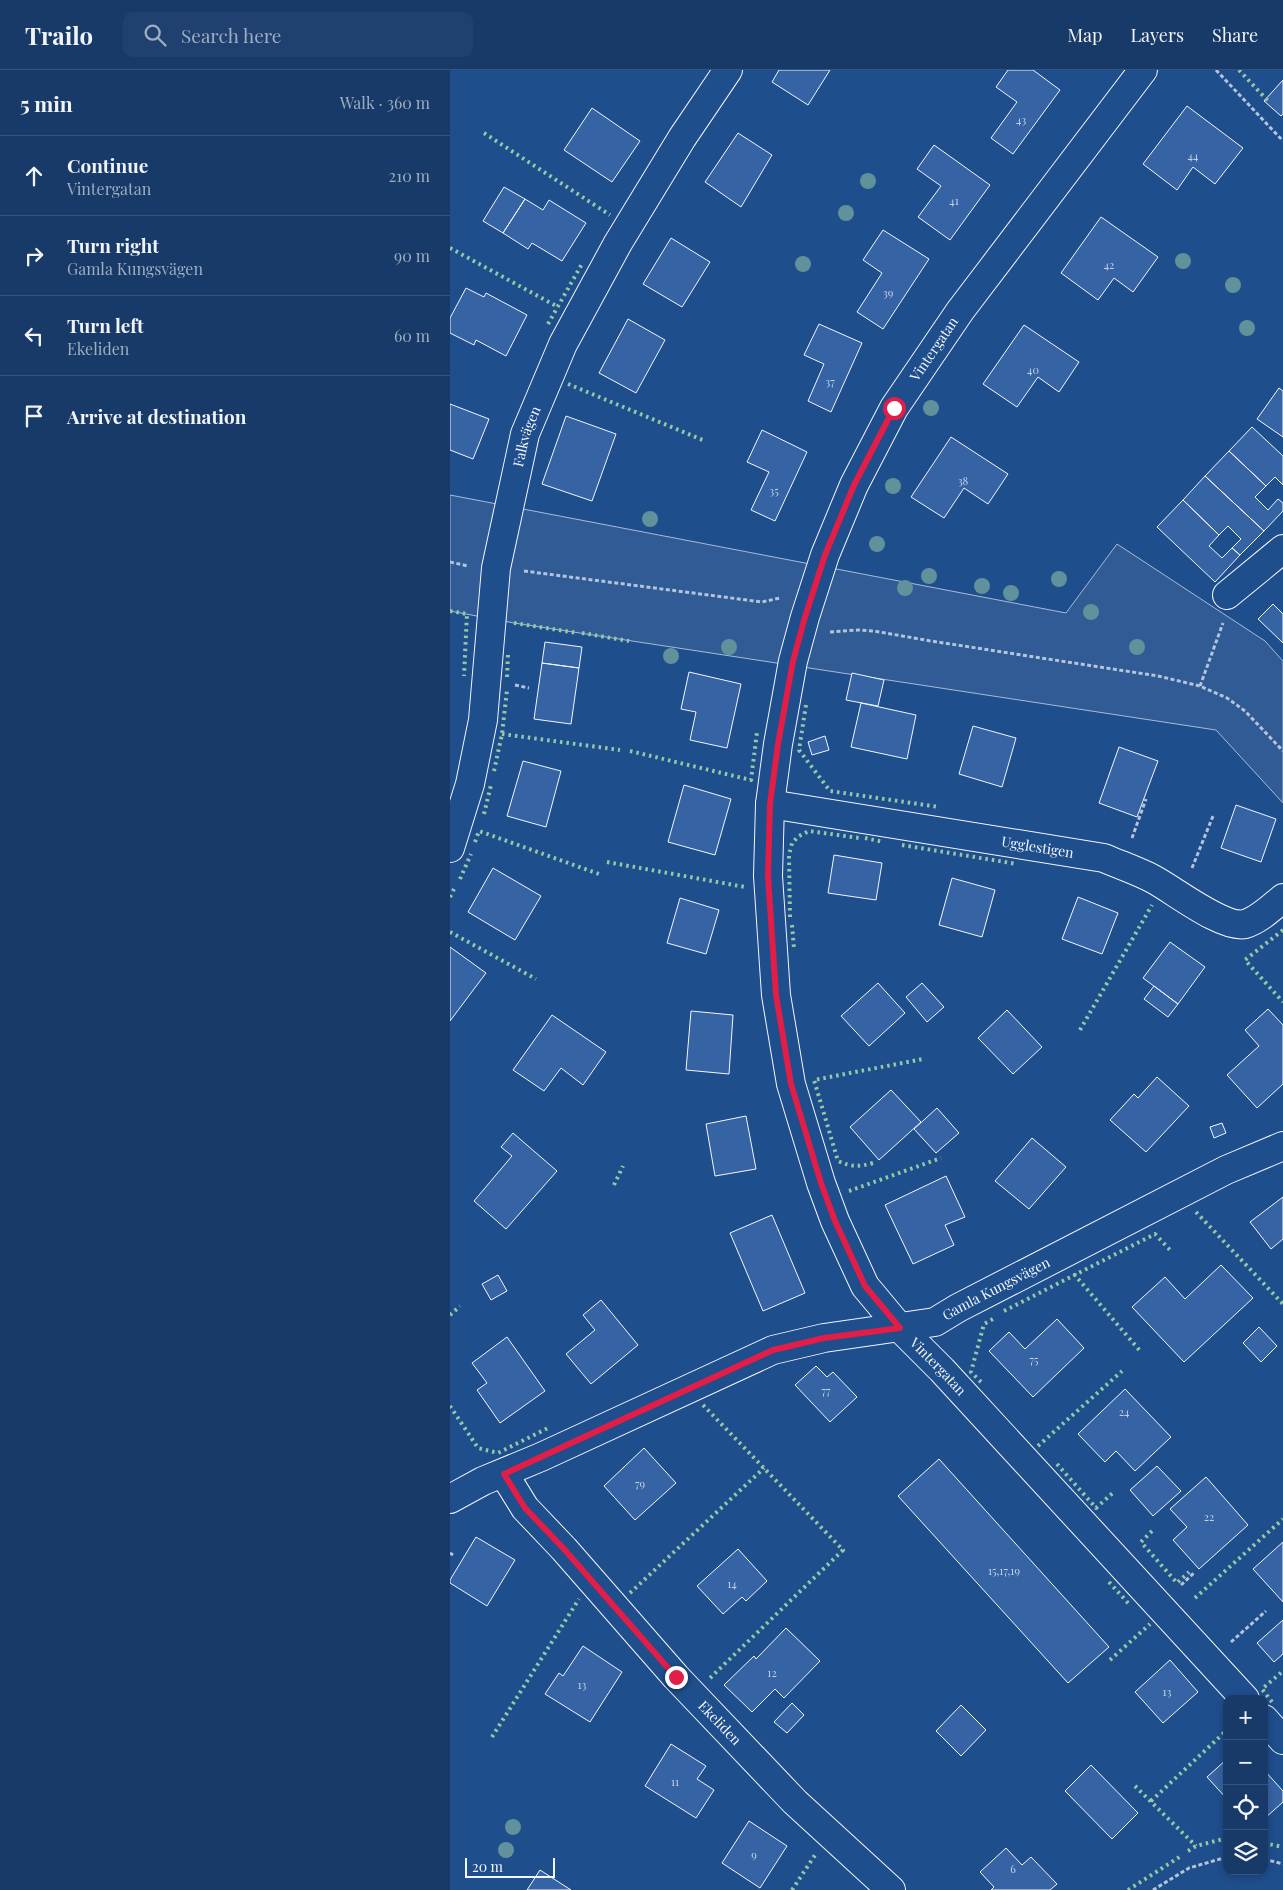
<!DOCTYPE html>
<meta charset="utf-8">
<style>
:root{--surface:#173a69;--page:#20416f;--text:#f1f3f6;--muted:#9eadc0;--line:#36547d}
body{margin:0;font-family:"Playfair Display",serif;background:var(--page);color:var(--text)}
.controls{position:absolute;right:15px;bottom:15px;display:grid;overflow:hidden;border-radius:10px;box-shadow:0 2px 8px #0003}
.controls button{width:45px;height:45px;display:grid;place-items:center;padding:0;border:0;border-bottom:1px solid var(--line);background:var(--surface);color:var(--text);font:25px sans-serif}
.scale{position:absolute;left:15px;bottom:12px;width:90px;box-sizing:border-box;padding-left:5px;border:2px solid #f2f6ff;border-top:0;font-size:14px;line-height:18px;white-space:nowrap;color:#f2f6ff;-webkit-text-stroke:4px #1f4e8c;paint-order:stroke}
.stop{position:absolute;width:15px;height:15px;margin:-11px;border:4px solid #e11d48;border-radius:50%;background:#fff}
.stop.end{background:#e11d48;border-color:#fff;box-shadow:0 1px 5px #0008}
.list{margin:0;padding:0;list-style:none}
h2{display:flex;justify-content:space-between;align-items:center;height:65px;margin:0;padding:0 20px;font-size:21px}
h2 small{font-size:16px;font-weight:400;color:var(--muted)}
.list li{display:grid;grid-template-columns:32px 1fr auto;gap:15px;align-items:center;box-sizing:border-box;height:80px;padding:0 20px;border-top:1px solid var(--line)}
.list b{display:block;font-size:19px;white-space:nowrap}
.list p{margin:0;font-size:16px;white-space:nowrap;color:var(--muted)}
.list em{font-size:16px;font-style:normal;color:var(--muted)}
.icon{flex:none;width:28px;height:28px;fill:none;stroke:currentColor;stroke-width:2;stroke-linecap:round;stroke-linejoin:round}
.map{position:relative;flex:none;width:833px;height:1820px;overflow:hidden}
header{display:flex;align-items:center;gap:30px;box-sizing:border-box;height:70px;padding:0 25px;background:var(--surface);border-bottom:1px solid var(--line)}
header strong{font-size:24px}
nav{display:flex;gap:28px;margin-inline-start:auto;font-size:18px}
.search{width:350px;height:45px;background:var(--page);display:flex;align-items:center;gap:12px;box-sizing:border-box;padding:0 18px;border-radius:10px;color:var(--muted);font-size:19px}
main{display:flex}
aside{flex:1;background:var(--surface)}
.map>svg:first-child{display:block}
</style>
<header>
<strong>Trailo</strong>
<div class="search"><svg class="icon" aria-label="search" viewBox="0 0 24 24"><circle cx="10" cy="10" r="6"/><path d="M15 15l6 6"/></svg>Search here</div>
<nav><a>Map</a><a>Layers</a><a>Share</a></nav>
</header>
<main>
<aside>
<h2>5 min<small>Walk · 360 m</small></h2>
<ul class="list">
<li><svg class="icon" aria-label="ahead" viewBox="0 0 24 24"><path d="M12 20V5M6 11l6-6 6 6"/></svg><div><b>Continue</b><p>Vintergatan</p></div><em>210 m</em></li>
<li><svg class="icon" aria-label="right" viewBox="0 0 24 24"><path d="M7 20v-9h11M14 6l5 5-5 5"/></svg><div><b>Turn right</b><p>Gamla Kungsvägen</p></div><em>90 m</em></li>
<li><svg class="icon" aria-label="left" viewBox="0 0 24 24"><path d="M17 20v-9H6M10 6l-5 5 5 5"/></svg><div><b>Turn left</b><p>Ekeliden</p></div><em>60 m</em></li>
<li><svg class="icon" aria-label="arrive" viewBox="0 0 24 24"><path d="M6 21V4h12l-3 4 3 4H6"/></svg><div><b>Arrive at destination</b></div></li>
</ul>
</aside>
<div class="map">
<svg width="833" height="1820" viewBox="0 0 833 1820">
<rect width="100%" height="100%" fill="#1f4e8c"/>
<path fill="#305b95" stroke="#a8bbd7" d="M0 425 616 543 667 474 815 571 833 591V733L766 660 64 553 0 541Z"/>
<path fill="#3563a3" stroke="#f2f6ff" d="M329 0H380L358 35 322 12Z
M558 0H583L610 20 563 84 541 68 567 32 546 17Z
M833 10V44L831 46 814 31Z
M737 36 793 78 765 114 743 97 727 120 693 94Z
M142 38 190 71 162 112 114 80Z
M288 63 322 85 291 137 255 112Z
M484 75 540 115 500 170 468 147 491 116 467 99Z
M54 117 75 129 53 163 33 151Z
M75 129 93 140 99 130 136 153 112 191 82 173 78 179 53 163Z
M651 147 708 187 683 222 664 208 648 230 611 203Z
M433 160 479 189 433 259 407 242 432 203 413 190Z
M221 168 260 192 232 237 193 214Z
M16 218 34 227 36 223 77 245 56 286 26 270 24 275 0 263V248Z
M178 249 215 270 186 323 149 303Z
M369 254 412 273 381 342 358 331 374 294 354 285Z
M574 255 629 292 609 322 588 307 567 337 533 314Z
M829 318 833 321V367L807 349Z
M0 334 39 349 23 389 0 380Z
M116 346 166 364 142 431 92 414Z
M802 357 833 386V415L825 407 816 416 779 381Z
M312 360 357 382 325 451 301 440 319 402 297 392Z
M501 367 558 404 538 434 514 418 494 448 461 427Z
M779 381 816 416 805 427 818 440 828 429 833 433V441L814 461 755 406Z
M755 406 814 461 790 485 782 478 791 469 778 456 769 465 733 430Z
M733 430 769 465 759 476 772 488 782 478 790 485 765 512 707 457Z
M823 534 833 544V573L808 549Z
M95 572 132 577 129 598 92 593Z
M92 593 129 598 121 654 84 649Z
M239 602 291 614 277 678 240 670 246 642 231 639Z
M402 603 434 610 428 636 396 630Z
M411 633 466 645 457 689 401 677Z
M523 656 566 668 552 717 509 704Z
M375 666 379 680 362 685 358 672Z
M669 677 708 691 687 747 649 733Z
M73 691 111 701 96 757 57 746Z
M234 715 281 729 265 785 218 772Z
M786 735 826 749 811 792 771 778Z
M384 785 432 793 426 830 378 823Z
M43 798 91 826 65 870 18 842Z
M502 808 545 820 532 867 489 855Z
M628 827 668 843 652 884 612 869Z
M230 828 269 840 256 884 217 873Z
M720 872 755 897 728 934 693 908Z
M0 877 36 903 0 951Z
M428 913 455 943 419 976 391 946Z
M472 913 494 937 477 952 456 927Z
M704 916 728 934 718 947 694 929Z
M818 939 833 955V1014L807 1038 777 1005 809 976 795 960Z
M557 940 592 977 563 1004 528 968Z
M241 941 283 945 279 1004 236 1000Z
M102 945 156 982 133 1015 111 998 94 1021 63 1000Z
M707 1007 739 1036 696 1082 660 1050 684 1024 688 1028Z
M441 1020 471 1052 429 1090 400 1057Z
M487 1038 509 1063 486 1083 464 1059Z
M296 1046 306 1099 265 1106 256 1054Z
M772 1053 776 1063 764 1068 760 1057Z
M63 1063 107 1101 56 1159 24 1131 62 1086 51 1077Z
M582 1068 616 1097 579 1139 545 1111Z
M496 1106 515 1147 495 1155 504 1175 463 1194 435 1135Z
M833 1127V1169L821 1179 800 1152Z
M322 1145 355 1223 313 1241 280 1163Z
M771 1195 803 1228 734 1292 682 1237 715 1207 735 1229Z
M48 1205 57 1221 41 1230 32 1214Z
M151 1230 188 1275 141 1314 116 1284 145 1260 133 1245Z
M607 1249 634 1278 583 1327 539 1281 559 1262 575 1279Z
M809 1257 827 1276 811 1292 793 1273Z
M57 1267 95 1321 50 1353 27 1320 37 1313 22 1293Z
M366 1296 377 1307 383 1302 407 1327 380 1352 345 1315Z
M675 1319 721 1367 685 1401 666 1381 655 1392 628 1364Z
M194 1378 226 1413 185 1450 154 1416Z
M489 1389 659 1577 618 1613 448 1426Z
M707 1396 731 1421 703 1446 680 1420Z
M756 1407 798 1455 749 1499 723 1470 737 1457 720 1439Z
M26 1467 65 1490 37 1536 0 1513V1510Z
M833 1472V1532L803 1499Z
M288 1479 317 1511 296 1531 292 1527 273 1544 247 1516Z
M833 1550V1584L824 1592 807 1573Z
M336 1558 370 1591 334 1628 325 1619 302 1642 274 1615 304 1586 306 1589Z
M133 1576 172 1602 140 1652 95 1624 109 1603 113 1606Z
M720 1590 748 1622 713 1653 685 1622Z
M342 1633 354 1645 337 1663 324 1652Z
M511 1635 536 1660 511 1686 486 1661Z
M221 1674 256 1696 247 1709 264 1720 246 1748 195 1716Z
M777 1689V1729L757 1707Z
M641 1695 688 1743 662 1769 615 1721Z
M814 1700 833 1721V1732L814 1749Z
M299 1751 337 1776 310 1818 272 1793Z
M556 1778 572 1795 581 1787 607 1814 600 1820H541L544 1817 530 1802Z
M90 1800 121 1820H77Z"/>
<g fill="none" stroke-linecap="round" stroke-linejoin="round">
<defs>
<g id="minor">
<path id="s1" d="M693 0 510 241 444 338 404 415 375 485 355 547 343 591 328 674 320 734 318 806 326 925 341 1014 371 1113 385 1151 415 1216 450 1258 492 1300 795 1629"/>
<path d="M777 525 833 479"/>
<path id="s2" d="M320 734 654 788C670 795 688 801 703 809 724 820 773 859 795 854 809 850 822 837 833 828"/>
<path id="s3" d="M0 778 20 714 33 650 46 498 75 364 113 274 168 173 232 68 278 0"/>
<path id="s4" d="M54 1404 75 1438 114 1479 226 1607 345 1732 441 1820"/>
<path id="s5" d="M0 1429 33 1411 91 1387 323 1280 374 1268 485 1252 508 1238 776 1100 833 1076"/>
<path d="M814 1649 833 1670"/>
</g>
</defs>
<use href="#minor" stroke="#f2f6ff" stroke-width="30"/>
<path stroke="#b3c4dc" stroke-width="3" stroke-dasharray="4 2.5" stroke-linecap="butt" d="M766 0 833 71
M0 492 18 496
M74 501 312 532 330 528
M380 562 408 560 424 561 481 571 708 606 750 616 777 628 795 641 833 681
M65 615 79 618
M750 616 773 553
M682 768 696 729
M742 798 763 746
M0 1483 3 1485
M731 1515 745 1502
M781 1572 816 1541
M814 1789 833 1794
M703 1820 739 1798 777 1787"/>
<use href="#minor" stroke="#1f4e8c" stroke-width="28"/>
<path stroke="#97c8a6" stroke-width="4" stroke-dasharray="2.5 4" stroke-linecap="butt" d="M789 0 818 31
M34 63 160 145
M0 178 108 237
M98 254 133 192
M118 314 255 371
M0 541 17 544 14 606
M64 553 128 563
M132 563 179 571
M57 607 58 585
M356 635 349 680 380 721 489 737
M52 664 170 680
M180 681 301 710 307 662
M44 701 52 664 57 620
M34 744 41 715
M415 768 434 772
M25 772 29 761 149 804
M452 775 567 794
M157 792 295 817
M10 809 21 784
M0 827 4 819
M340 847 339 785 342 773 349 766 359 761 409 768
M342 855 344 878
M833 860 795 890 833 932
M0 862 86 909
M630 960 702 835
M423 1093C409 1097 401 1097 388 1091L364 1010 473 989
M164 1115 173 1096
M399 1121 491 1088
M746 1142 833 1234
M624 1204 691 1282
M554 1241 705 1164 721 1181
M0 1245 10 1236
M531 1312 521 1302 534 1254 543 1249
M253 1335 393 1480 258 1610
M0 1336 28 1378 48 1383 98 1358
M588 1376 672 1301
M607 1394 646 1438 665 1421
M702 1461 691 1472 727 1513 739 1502
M659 1512 679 1534
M180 1523 314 1398
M745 1528 833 1449
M660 1590 700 1554
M822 1632 812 1619 833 1601
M42 1667 129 1529
M685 1716 746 1776
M701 1731 777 1660
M814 1773 833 1777
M738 1781 746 1776 777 1768
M342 1820 367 1782
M678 1820 731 1786"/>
</g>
<g fill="#61919a">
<circle cx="418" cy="111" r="8"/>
<circle cx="396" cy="143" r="8"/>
<circle cx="733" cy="191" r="8"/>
<circle cx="353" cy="194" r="8"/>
<circle cx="783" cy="215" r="8"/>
<circle cx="797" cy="258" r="8"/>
<circle cx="481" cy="338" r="8"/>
<circle cx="443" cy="416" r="8"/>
<circle cx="200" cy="449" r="8"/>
<circle cx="427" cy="474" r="8"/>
<circle cx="479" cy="506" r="8"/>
<circle cx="609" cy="509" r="8"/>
<circle cx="532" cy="516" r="8"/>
<circle cx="455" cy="518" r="8"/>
<circle cx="561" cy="523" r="8"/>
<circle cx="641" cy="542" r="8"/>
<circle cx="279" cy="577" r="8"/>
<circle cx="687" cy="577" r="8"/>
<circle cx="221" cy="586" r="8"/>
<circle cx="63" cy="1757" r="8"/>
<circle cx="56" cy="1780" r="8"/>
</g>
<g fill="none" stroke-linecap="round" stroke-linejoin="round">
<path stroke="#e11d48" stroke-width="6" d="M226 1607 114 1479 75 1438 54 1404 323 1280 374 1268 450 1258 415 1216 385 1151 371 1113 341 1014 326 925 318 806 320 734 328 674 343 591 355 547 375 485 404 415 444 338"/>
</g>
<g text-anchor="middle" stroke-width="4" stroke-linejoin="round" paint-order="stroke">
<g font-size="11" fill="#c3d1e8">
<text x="571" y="54">43</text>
<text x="743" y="90">44</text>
<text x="504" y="135">41</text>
<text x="659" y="199">42</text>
<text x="438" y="227">39</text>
<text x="583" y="304">40</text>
<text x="380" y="316">37</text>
<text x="513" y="415">38</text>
<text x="324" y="425">35</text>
<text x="584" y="1294">75</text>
<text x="376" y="1325">77</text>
<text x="674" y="1346">24</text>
<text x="190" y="1418">79</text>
<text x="759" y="1451">22</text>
<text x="554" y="1505">15,17,19</text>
<text x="282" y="1518">14</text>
<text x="322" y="1607">12</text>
<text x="132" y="1619">13</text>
<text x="717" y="1626">13</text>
<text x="225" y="1716">11</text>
<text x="304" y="1789">9</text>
<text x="563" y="1803">6</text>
</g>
<g font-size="14" fill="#f2f6ff" stroke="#1f4e8c">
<text transform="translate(484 279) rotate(-56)" y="5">Vintergatan</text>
<text dy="5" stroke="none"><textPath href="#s3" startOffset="420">Falkvägen</textPath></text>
<text dy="5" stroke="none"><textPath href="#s2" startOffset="271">Ugglestigen</textPath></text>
<text dy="5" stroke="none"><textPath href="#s5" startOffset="590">Gamla Kungsvägen</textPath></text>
<text dy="5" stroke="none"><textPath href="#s1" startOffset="1444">Vintergatan</textPath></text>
<text dy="5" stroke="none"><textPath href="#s4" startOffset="330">Ekeliden</textPath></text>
</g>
</g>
</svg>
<div class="controls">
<button>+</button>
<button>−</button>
<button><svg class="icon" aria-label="locate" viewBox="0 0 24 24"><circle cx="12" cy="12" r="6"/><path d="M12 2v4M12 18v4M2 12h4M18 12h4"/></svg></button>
<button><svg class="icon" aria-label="layers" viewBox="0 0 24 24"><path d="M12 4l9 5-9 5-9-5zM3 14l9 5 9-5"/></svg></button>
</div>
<div class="scale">20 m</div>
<div class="stop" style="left:444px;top:338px"></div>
<div class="stop end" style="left:226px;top:1607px"></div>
</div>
</main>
